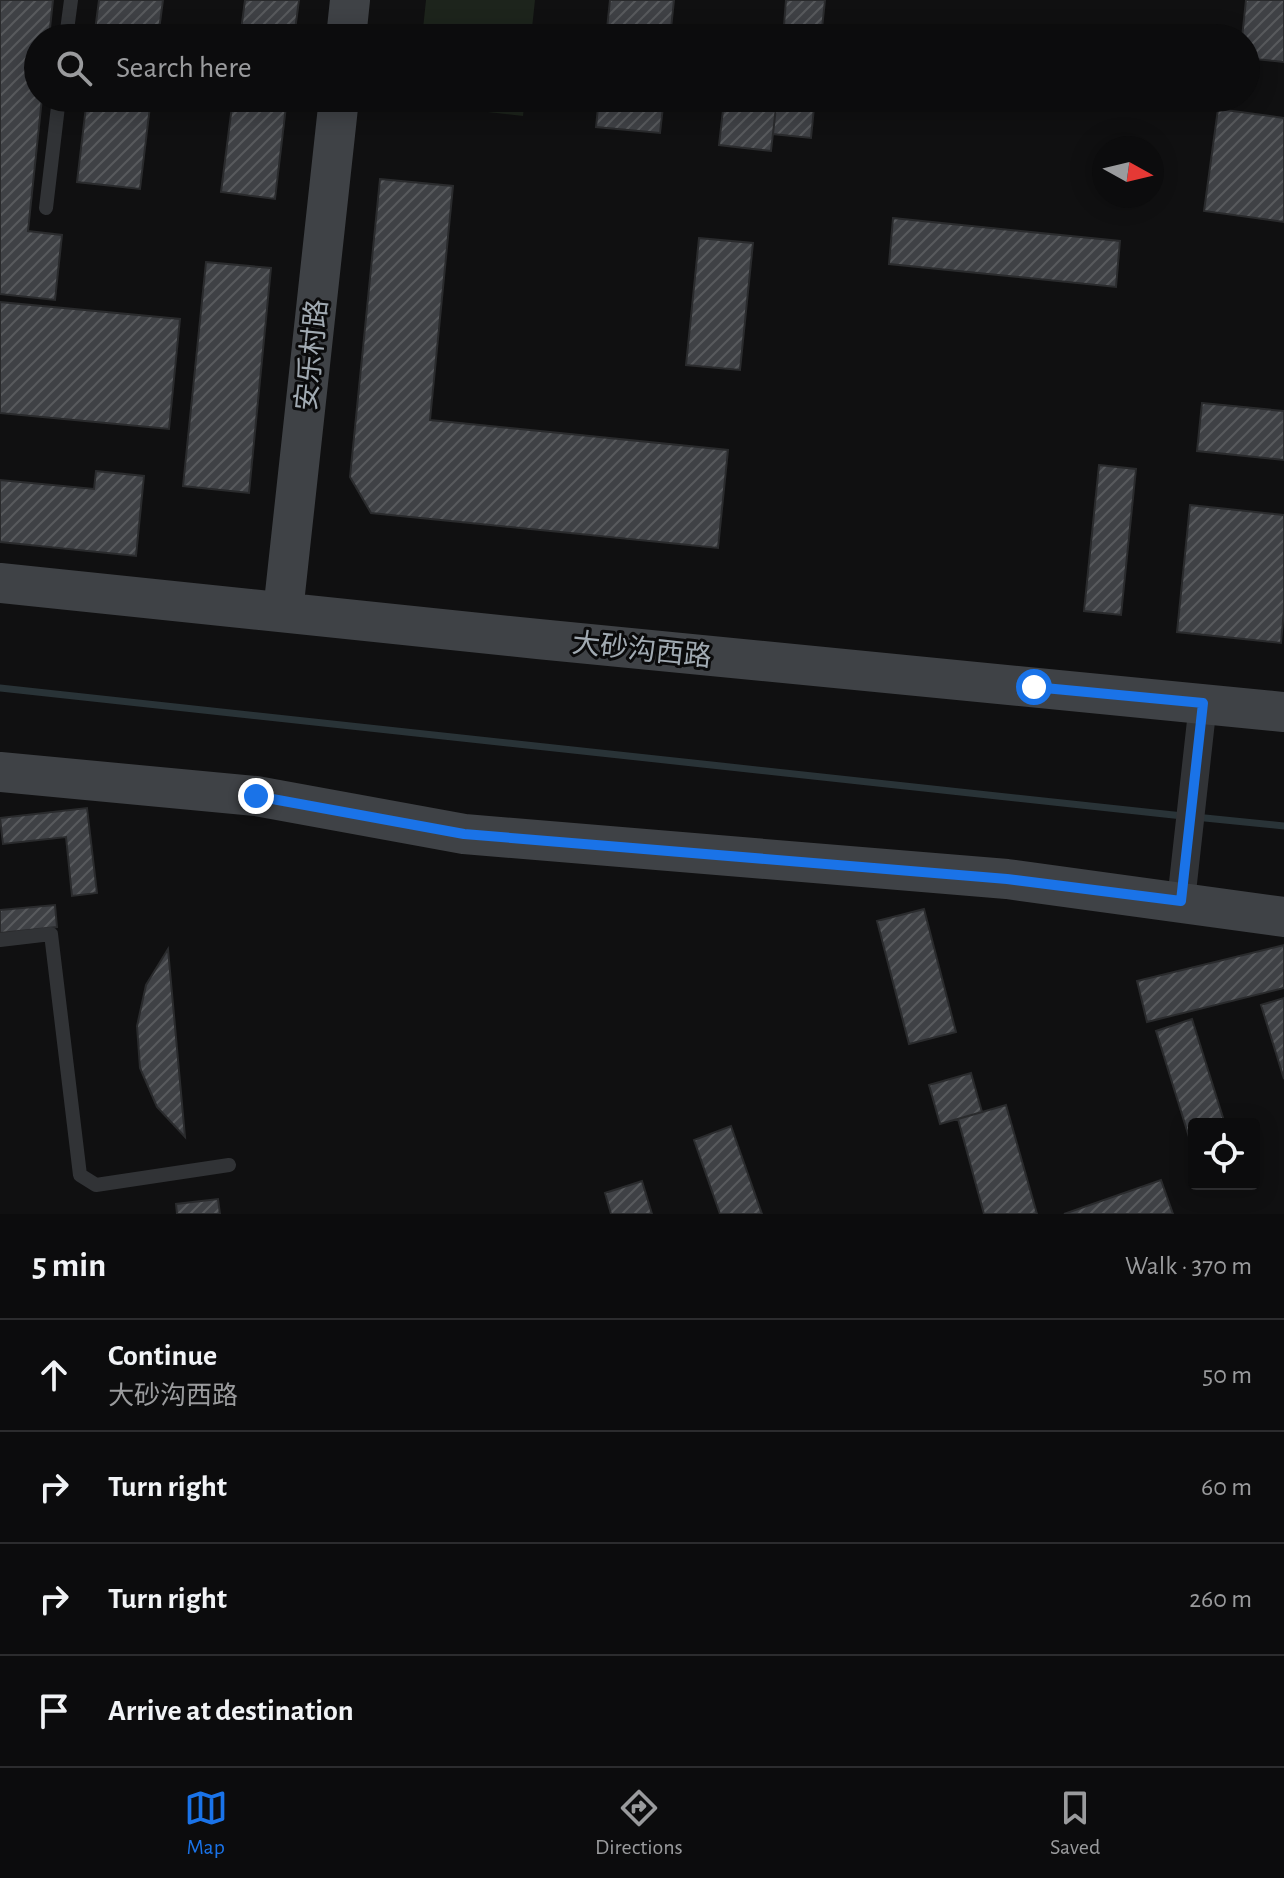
<!DOCTYPE html>
<meta charset="utf-8">
<style>
:root{--surface:#0c0c0d;--page:#151516;--text:#f1f3f6;--muted:#9a9b9d;--line:#2c2c2e;--accent:#1a73e8}
body{margin:0;font-family:"Alegreya Sans","Noto Sans SC",sans-serif;background:var(--page);color:var(--text)}
.controls{position:absolute;right:24px;bottom:24px;display:grid;overflow:hidden;border-radius:8px;box-shadow:0 4px 20px #0003}
.controls button{width:72px;height:72px;display:grid;place-items:center;padding:0;border:0;border-bottom:2px solid var(--line);background:var(--surface);color:var(--text);font:40px sans-serif}
.compass{position:absolute;left:1092px;top:136px;width:72px;height:72px;border-radius:50%;background:var(--surface);box-shadow:0 4px 20px #0003;rotate:98deg}
.stop{position:absolute;width:24px;height:24px;margin:-18px;border:6px solid #1a73e8;border-radius:50%;background:#fff}
.stop.end{background:#1a73e8;border-color:#fff;box-shadow:0 2px 8px #0008}
.list{margin:0;padding:0;list-style:none}
h2{display:flex;justify-content:space-between;align-items:center;height:104px;margin:0;padding:0 32px;font-size:34px}
h2 small{font-size:26px;font-weight:400;color:var(--muted)}
.list li{display:grid;grid-template-columns:52px 1fr auto;gap:24px;align-items:center;box-sizing:border-box;height:112px;padding:0 32px;border-top:2px solid var(--line)}
.list b{display:block;font-size:30px;white-space:nowrap}
.list p{margin:0;font-size:26px;white-space:nowrap;color:var(--muted)}
.list em{font-size:26px;font-style:normal;color:var(--muted)}
.icon{flex:none;width:44px;height:44px;fill:none;stroke:currentColor;stroke-width:2;stroke-linecap:round;stroke-linejoin:round}
.map{position:relative;flex:none;width:1284px;height:1214px;overflow:hidden}
.search{position:absolute;background:var(--surface);box-shadow:0 4px 20px #0003;left:24px;right:24px;top:24px;height:88px;display:flex;align-items:center;gap:20px;box-sizing:border-box;padding:0 28px;border-radius:44px;color:var(--muted);font-size:30px}
.sheet{height:552px;background:var(--surface)}
nav{display:flex;justify-content:space-around;align-items:center;box-sizing:border-box;height:112px;border-top:2px solid var(--line);background:var(--surface);font-size:22px;color:var(--muted)}
nav a{display:grid;justify-items:center;gap:4px}
nav .on{color:var(--accent)}
.map>svg:first-child{display:block}
</style>
<div class="map">
<svg width="1284" height="1214" viewBox="0 0 1284 1214">
<defs>
<pattern id="building-hatch" width="6" height="6" patternUnits="userSpaceOnUse" patternTransform="scale(2)"><rect width="6" height="6" fill="#3f4145"/><path d="M-1 1l2-2M0 6l6-6M5 7l2-2" fill="none" stroke="#585a5d"/></pattern>
</defs>
<rect width="100%" height="100%" fill="#101011"/>
<path fill="#1d241c" d="M426 0H535L531 38H422Z
M416 98H525L523 116 415 104Z"/>
<g fill="none" stroke-linecap="round" stroke-linejoin="round">
<path stroke="#293337" stroke-width="7" d="M0 688 1183 816
M1195 817 1284 826"/>
</g>
<path fill="url(#building-hatch)" stroke="#2a2b2d" stroke-width="2" d="M0 0H53L49 38H38V98H42L28 231 62 235 55 300 0 294Z
M99 0H163L158 38H94Z
M245 0H299L294 38H240Z
M610 0H674L670 38H606Z
M786 0H825L821 38H783Z
M1246 0H1284V62L1246 58V38H1242Z
M87 98H151L140 189 77 182Z
M233 98H287L275 199 221 192Z
M599 98H664L660 133 596 127Z
M777 98H815L811 138 773 134Z
M724 101 776 107 771 151 719 145Z
M1218 109 1284 118V222L1204 211Z
M380 179 453 186 430 420 728 450 718 548 371 513 350 477Z
M893 218 1120 241 1116 287 889 264Z
M699 238 753 243 740 370 686 365Z
M206 262 271 268 249 493 183 486Z
M0 302 180 319 169 429 0 413Z
M1202 403 1284 411V460L1197 451Z
M1099 465 1136 469 1121 615 1084 611Z
M96 471 144 476 136 556 0 542V480L94 489Z
M1190 505 1284 515V610L1281 643 1177 632Z
M87 808 97 893 72 896 66 837 3 844 0 818Z
M55 905 57 927 0 933V910Z
M924 909 956 1032 909 1044 877 921Z
M1284 945V988L1147 1022 1137 981Z
M168 949 185 1137 157 1107 140 1068 137 1026 146 985Z
M1284 998V1079L1261 1005Z
M1192 1019 1225 1124H1194V1153L1156 1031Z
M971 1073 982 1112 940 1124 929 1085Z
M1006 1105 1037 1214H984L958 1119Z
M731 1126 762 1214H720L694 1140Z
M1161 1180 1173 1214H1064Z
M642 1181 652 1214H611L605 1193Z
M218 1199 220 1214H177L176 1204Z"/>
<g fill="none" stroke-linecap="round" stroke-linejoin="round">
<path stroke="#313336" stroke-width="14" d="M66 38 71 0
M46 208 59 98
M0 940 51 934 80 1175 96 1185 229 1165"/>
<path stroke="#313336" stroke-width="28" d="M1181 901 1203 703"/>
<path stroke="#3f4246" stroke-width="40" d="M346 38 350 0
M0 583 538 639 1284 712
M283 612 339 98
M0 772 256 796 464 834 1007 879 1284 917"/>
</g>
<g fill="none" stroke-linecap="round" stroke-linejoin="round">
<path stroke="#1a73e8" stroke-width="10" d="M256 796 464 834 1007 879 1181 901 1203 703 1034 687"/>
</g>
<g text-anchor="middle" stroke-width="6" stroke-linejoin="round" paint-order="stroke">
<g font-size="28" fill="#a1aab2" stroke="#0b0b0c">
<text transform="translate(311 355) rotate(-84)" y="10">安乐村路</text>
<text transform="translate(642 649) rotate(6)" y="10">大砂沟西路</text>
</g>
</g>
</svg>
<div class="controls">
<button><svg class="icon" aria-label="locate" viewBox="0 0 24 24"><circle cx="12" cy="12" r="6"/><path d="M12 2v4M12 18v4M2 12h4M18 12h4"/></svg></button>
</div>
<svg class="compass" viewBox="-18 -18 36 36"><path d="M0-13l5 13h-10z" fill="#e53935"/><path d="M0 13l5-13h-10z" fill="#9a9b9d"/></svg>
<div class="stop" style="left:1034px;top:687px"></div>
<div class="stop end" style="left:256px;top:796px"></div>
<div class="search"><svg class="icon" aria-label="search" viewBox="0 0 24 24"><circle cx="10" cy="10" r="6"/><path d="M15 15l6 6"/></svg>Search here</div>
</div>
<section class="sheet">
<h2>5 min<small>Walk · 370 m</small></h2>
<ul class="list">
<li><svg class="icon" aria-label="ahead" viewBox="0 0 24 24"><path d="M12 20V5M6 11l6-6 6 6"/></svg><div><b>Continue</b><p>大砂沟西路</p></div><em>50 m</em></li>
<li><svg class="icon" aria-label="right" viewBox="0 0 24 24"><path d="M7 20v-9h11M14 6l5 5-5 5"/></svg><div><b>Turn right</b></div><em>60 m</em></li>
<li><svg class="icon" aria-label="right" viewBox="0 0 24 24"><path d="M7 20v-9h11M14 6l5 5-5 5"/></svg><div><b>Turn right</b></div><em>260 m</em></li>
<li><svg class="icon" aria-label="arrive" viewBox="0 0 24 24"><path d="M6 21V4h12l-3 4 3 4H6"/></svg><div><b>Arrive at destination</b></div></li>
</ul>
</section>
<nav>
<a class="on"><svg class="icon" aria-label="map" viewBox="0 0 24 24"><path d="M3 6l6-2 6 2 6-2v14l-6 2-6-2-6 2zM9 4v14M15 6v14"/></svg>Map</a>
<a><svg class="icon" aria-label="directions" viewBox="0 0 24 24"><path d="M12 3l9 9-9 9-9-9zM9 14v-3h6M13 9l2 2-2 2"/></svg>Directions</a>
<a><svg class="icon" aria-label="saved" viewBox="0 0 24 24"><path d="M7 4h10v16l-5-4-5 4z"/></svg>Saved</a>
</nav>
